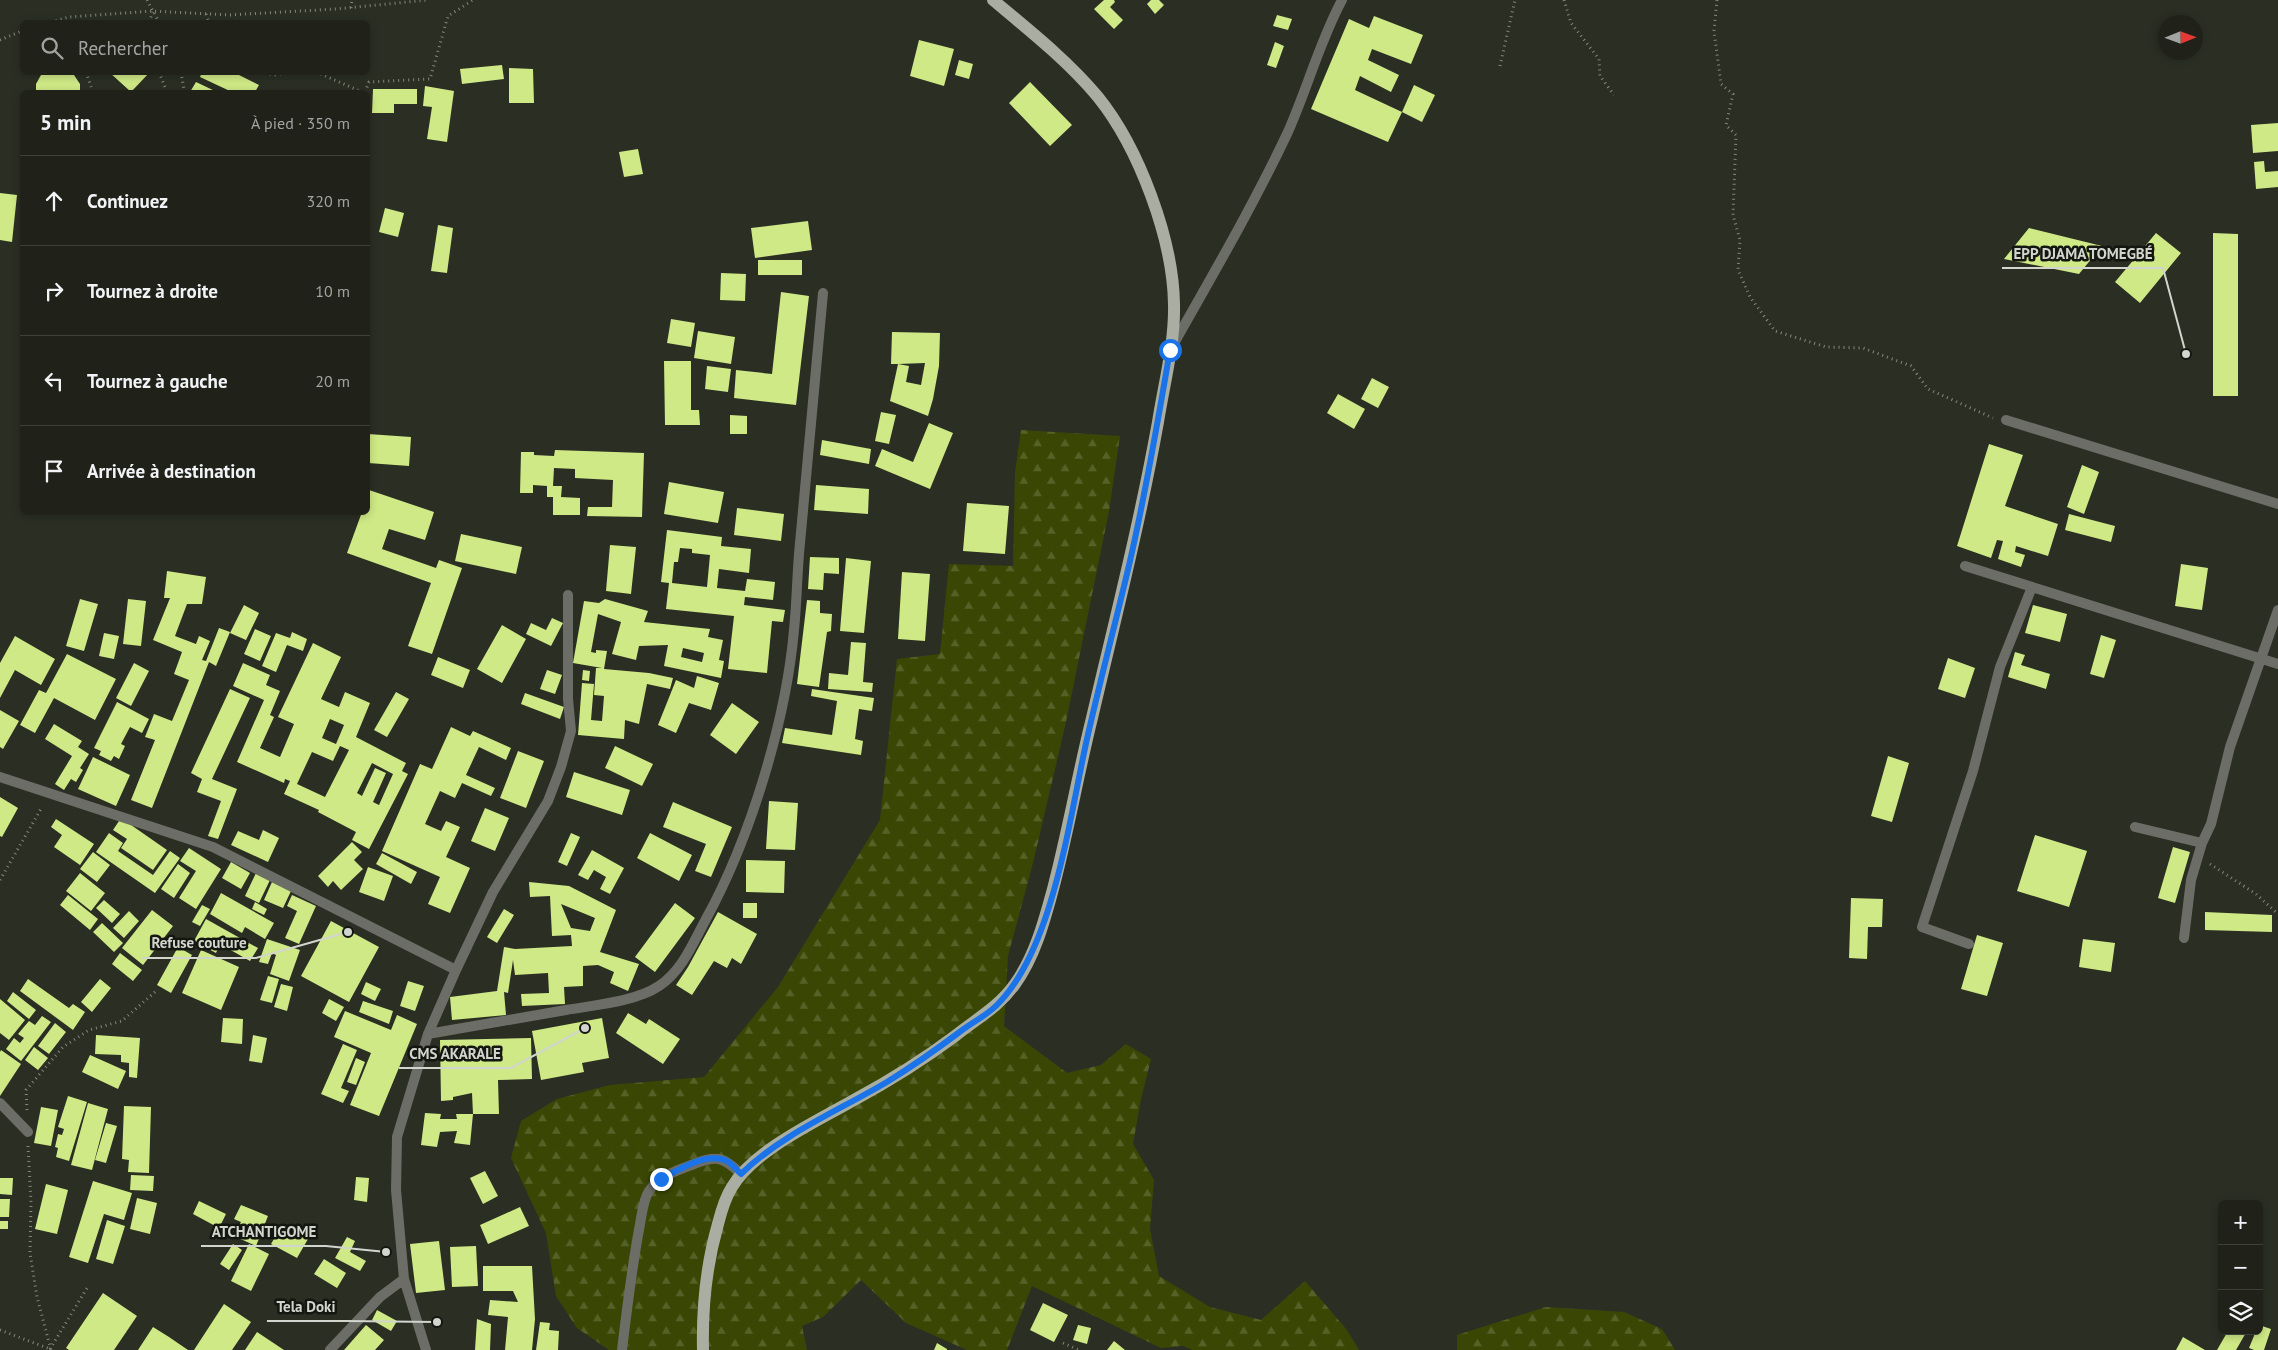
<!DOCTYPE html>
<html lang="fr">
<meta charset="utf-8">
<style>
:root{--surface:#20221a;--page:#2d2f27;--text:#f1f3f6;--muted:#a2a4a2;--line:#3d3f39}
body{margin:0;font-family:"PT Sans",sans-serif;background:var(--page);color:var(--text)}
.controls{position:absolute;right:15px;bottom:15px;display:grid;overflow:hidden;border-radius:8px;box-shadow:0 2px 8px #0003}
.controls button{width:45px;height:45px;display:grid;place-items:center;padding:0;border:0;border-bottom:1px solid var(--line);background:var(--surface);color:var(--text);font:25px sans-serif}
.compass{position:absolute;left:2158px;top:15px;width:45px;height:45px;border-radius:50%;background:var(--surface);box-shadow:0 2px 8px #0003;rotate:89deg}
.stop{position:absolute;width:15px;height:15px;margin:-11px;border:4px solid #1a73e8;border-radius:50%;background:#fff}
.stop.end{background:#1a73e8;border-color:#fff;box-shadow:0 1px 5px #0008}
.list{margin:0;padding:0;list-style:none}
h2{display:flex;justify-content:space-between;align-items:center;height:65px;margin:0;padding:0 20px;font-size:21px}
h2 small{font-size:16px;font-weight:400;color:var(--muted)}
.list li{display:grid;grid-template-columns:32px 1fr auto;gap:15px;align-items:center;box-sizing:border-box;height:90px;padding:0 20px;border-top:1px solid var(--line)}
.list b{display:block;font-size:19px;white-space:nowrap}
.list em{font-size:16px;font-style:normal;color:var(--muted)}
.icon{flex:none;width:28px;height:28px;fill:none;stroke:currentColor;stroke-width:2;stroke-linecap:round;stroke-linejoin:round}
.map{position:relative;flex:none;width:2278px;height:1350px;overflow:hidden}
.search{position:absolute;background:var(--surface);box-shadow:0 2px 8px #0003;left:20px;top:20px;width:350px;height:55px;display:flex;align-items:center;gap:12px;box-sizing:border-box;padding:0 18px;border-radius:8px;color:var(--muted);font-size:19px}
.panel{position:absolute;background:var(--surface);box-shadow:0 2px 8px #0003;left:20px;top:90px;width:350px;height:425px;border-radius:8px}
.map>svg:first-child{display:block}
</style>
<div class="map">
<svg width="2278" height="1350" viewBox="0 0 2278 1350">
<defs>
<pattern id="forest-firs" width="22" height="20" patternUnits="userSpaceOnUse" patternTransform="scale(1.25)"><rect width="22" height="20" fill="#3a4704"/><path d="M5 1l3.5 6h-7zM16 11l3.5 6h-7z" fill="#566127"/></pattern>
</defs>
<rect width="100%" height="100%" fill="#2b2e23"/>
<path fill="url(#forest-firs)" d="M1021 430 1120 436 1109 511 1066 722 1034 859 1008 956 1004 1026 1067 1073 1101 1065 1126 1044 1151 1059 1141 1099 1133 1144 1154 1180 1150 1229 1159 1276 1210 1307 1261 1320 1305 1281 1347 1330 1359 1350H1193L1183 1346 1161 1348 1032 1286 1007 1350H967L906 1323 861 1280 823 1317 802 1326 807 1350H609L577 1328 556 1296 546 1233 511 1158 521 1121 557 1099 610 1085 704 1077 778 987 880 820 897 659 940 654 949 564 1013 566 1015 472Z
M1546 1307 1624 1312 1662 1329 1675 1350H1457V1335Z"/>
<path fill="#cfe986" fill-rule="evenodd" d="M1104 0H1114L1115 2 1110 7 1123 20 1114 29 1094 9Z
M1151 0H1159L1164 5 1155 14 1147 4Z
M1277 15 1292 19 1288 30 1273 26Z
M1374 16 1423 35 1411 64 1372 49 1368 60 1399 75 1391 92 1360 76 1355 90 1402 112 1388 142 1311 109 1349 19 1369 28Z
M919 40 954 49 944 86 910 76Z
M1275 42 1284 46 1276 68 1267 65Z
M959 60 973 64 969 79 955 75Z
M502 65 504 79 462 84 460 69Z
M509 68 533 69 534 103H509Z
M45 72H72L80 84V92H36V84L41 75Z
M109 72H150L131 92Z
M202 72H233L259 85 255 92H232L200 77Z
M196 82 217 92H190Z
M1030 82 1072 125 1050 146 1009 103Z
M1414 85 1435 95 1422 122 1402 112Z
M425 86 454 91 447 142 427 139 432 107 423 106Z
M373 89H417V104H394V113H372Z
M2278 123V151L2253 153 2251 125Z
M638 149 643 174 624 177 619 152Z
M2264 161 2265 172 2278 171V187L2256 189 2254 162Z
M0 193 17 195 12 242 0 240Z
M385 208 404 213 398 237 379 232Z
M808 221 812 250 755 258 751 228Z
M438 225 453 228 447 273 431 271Z
M2029 228 2102 246 2079 274 2004 259Z
M2156 233 2181 253 2140 303 2115 282Z
M2213 233 2238 234V396H2213Z
M758 260H802V275H758Z
M721 273 746 274 745 301 720 300Z
M781 292 809 296 796 405 734 398 736 370 772 374Z
M671 319 695 323 691 347 667 343Z
M698 331 735 337 731 364 694 358Z
M892 332 940 333 939 366 933 399 928 416 890 401 898 364H891ZM925 363 921 385 906 382 909 366 898 364Z
M664 361H691V410H699L700 425H665Z
M707 366 731 369 728 392 705 389Z
M1372 378 1389 387 1378 408 1361 399Z
M1338 394 1365 409 1354 429 1327 413Z
M881 412 896 415 889 444 875 441Z
M730 415 747 416V434H730Z
M929 423 953 433 930 489 875 466 882 449 913 462Z
M368 434 411 437 409 466 368 463Z
M822 440 871 449 869 464 820 455Z
M1989 444 2023 455 2005 506 2058 524 2048 556 2016 546 2015 552 2025 555 2021 567 1998 559 2003 541 1997 540 1991 558 1957 546Z
M555 450 644 453 642 517 587 516 588 507H612L613 480 575 478V469L554 468 553 486H562L561 497 580 498V515H553V497H547V486L533 485V493H520L521 452H534V455L554 456Z
M2082 465 2099 472 2084 514 2067 507Z
M669 482 724 492 718 523 664 514Z
M816 485 869 489 868 514 814 510Z
M369 490 434 512 425 540 389 529 382 549 436 568 439 560 462 568 432 654 408 646 431 583 347 553 362 512H368Z
M967 503 1009 506 1005 554 963 551Z
M737 508 784 514 781 541 734 535Z
M2069 514 2115 526 2111 542 2065 530Z
M667 530 722 537 721 546 751 549 749 573 719 569 717 588 745 591 747 579 775 582 773 600 745 597 744 605 785 610 783 622 772 621 767 673 728 669 734 616 666 609 669 583 661 582ZM680 548 692 549V553L710 555 707 587 672 583 674 562H678Z
M461 534 522 547 516 574 455 561Z
M610 545 636 547 631 594 606 591Z
M810 557 839 558V574L824 573 823 590 808 589Z
M846 558 871 561 864 633 840 631Z
M2181 564 2208 568 2202 610 2175 606Z
M167 571 206 577 202 604H187L175 636 196 644 199 636 210 641 202 660 206 661 219 628 230 632 216 666 209 662 152 808 131 800 155 740 145 737 154 714 172 721 189 680 174 674 182 652 153 640 170 598H164Z
M902 572 930 574 925 641 898 639Z
M80 599 98 604 84 651 66 646Z
M128 599 146 601 141 646 123 644Z
M605 599 648 611 644 622 710 629 708 637 723 640 719 660 724 661 721 678 664 666 668 645 639 646 636 660 612 654 621 622 598 614 591 652 596 653V650L607 651 604 669 649 673 673 678 670 689 647 684 639 724 625 720 624 739 578 735 582 683 594 684 591 720 602 721 604 696 594 695 596 668H602L573 663 584 601 599 603ZM683 648 704 653 702 662 681 657Z
M807 600 820 601V613L832 614 831 631 827 632 819 687 797 684Z
M244 605 259 613 246 640 230 633Z
M2033 605 2067 614 2060 642 2025 633Z
M552 618 563 623 551 646 526 634 531 623 546 630Z
M502 625 526 639 502 683 477 669Z
M255 629 271 636 260 661 244 654Z
M292 632 307 639 303 651 287 645 276 672 262 666 276 633 290 638Z
M104 633 119 636 114 659 99 656Z
M2101 635 2116 640 2104 678 2090 674Z
M15 636 55 659 41 685 15 670 0 698V663Z
M851 642 866 643 863 682 873 683 872 692 828 689 829 673 848 675Z
M313 643 341 657 321 699 339 707 345 692 370 703 356 737 406 763 402 771 408 774 369 849 352 840 356 832 318 812 319 810 284 794 290 781 285 779 284 783 237 762 264 700 233 686 243 663 270 675 266 685 280 691 270 715 274 717 260 748 280 757 294 724 278 717ZM330 719 344 725 336 744 322 738ZM340 746 349 750 325 797 297 784 312 752 333 761ZM372 763 393 774 379 805 373 802 386 773 375 768 362 796 357 793Z
M2015 652 2025 655 2021 665 2050 674 2046 689 2008 677Z
M67 654 116 679 95 720 54 698 35 733 20 725 39 690 46 693Z
M438 657 470 670 463 688 431 675Z
M1948 658 1975 668 1965 698 1938 689Z
M134 663 149 671 131 706 116 698Z
M547 670 562 675 555 694 540 689Z
M583 670 590 671 589 681 582 680Z
M697 676 719 683 711 710 689 703 676 733 658 725 676 680 694 688Z
M230 689 250 698 212 779 237 789 218 839 208 836 221 801 197 792 202 779 191 773Z
M812 689 874 698 872 711 859 709 855 739 863 741 861 755 782 743 785 728 832 735 837 701 811 696Z
M396 692 409 699 387 737 374 730Z
M525 693 564 707 560 719 521 704Z
M117 702 149 719 142 733 130 727 121 744 125 746 119 759 114 756 111 761 99 755 101 751 94 748Z
M732 703 759 722 736 754 710 735Z
M0 710 19 721 3 749 0 747Z
M54 724 82 741 78 747 89 754 80 768 83 770 76 782 71 779 64 790 55 784 72 756 45 739Z
M451 727 470 736 473 731 511 748 506 760 479 747 466 775 495 788 491 796 462 783 455 798 440 791 425 824 441 831 446 821 460 827 446 857 470 868 450 913 428 904 440 877 382 851 420 764 432 769Z
M615 746 653 764 642 786 605 768Z
M518 751 544 761 526 808 500 798Z
M1888 756 1909 763 1892 822 1871 816Z
M93 757 130 775 116 806 78 789Z
M574 772 630 790 622 815 566 797Z
M0 797 18 808 2 837 0 836Z
M769 801 798 803 795 850 766 849Z
M673 802 732 827 711 877 695 871 706 844 663 827Z
M485 808 509 818 495 851 471 841Z
M121 818 167 850 153 870 121 848 127 839 113 830Z
M56 819 94 844 80 865 54 847 62 835 51 827Z
M263 830 279 838 268 862 231 845 238 831 259 840Z
M109 833 123 843 118 851 153 875 170 851 180 858 155 893 96 852Z
M571 833 580 837 567 866 558 862Z
M650 833 692 855 679 881 637 858Z
M2035 835 2087 851 2069 907 2017 891Z
M352 842 362 852 354 860 363 869 341 890 333 881 328 887 318 876Z
M2173 847 2190 852 2175 903 2158 898Z
M189 848 221 869 196 909 179 898 196 871 180 861Z
M592 850 624 868 610 894 600 889 606 877 594 870 588 880 578 875Z
M93 852 110 865 97 882 80 869Z
M382 853 417 872 411 884 376 864Z
M746 860 785 861 784 893 746 892Z
M231 862 250 873 241 889 222 878Z
M178 864 190 873 174 898 161 889Z
M368 867 393 876 384 901 359 892Z
M80 873 105 893 91 911 66 891Z
M256 873 270 880 259 903 245 896Z
M272 882 291 891 283 908 264 900Z
M529 882 569 886 616 910 600 952 639 964 628 991 610 983 614 972 598 965 583 966V986L564 987 565 1004 522 1006 521 994 549 993 548 973 515 975 513 960 508 993 504 992 506 1015 452 1020 450 997 497 991 504 947 515 949 572 946 571 935 552 936 550 896 530 897ZM561 904 595 918 590 931 571 928Z
M221 893 274 923 265 939 245 927 242 933 210 914Z
M68 895 98 919 90 930 60 905Z
M292 895 316 906 299 944 285 938 297 911 287 906Z
M1851 898 1883 899 1882 927H1868L1867 959 1849 958Z
M104 900 120 914 112 923 96 908Z
M255 902 267 909 264 915 252 909Z
M675 903 695 918 655 972 635 957Z
M743 903H757V918H743Z
M202 905 210 909 200 926 192 922Z
M504 909 514 915 497 943 487 937Z
M152 910 173 926 143 965 122 948Z
M129 911 139 921 124 938 113 928Z
M718 912 757 934 741 964 732 958 727 968 714 961 692 995 676 985 688 967Z
M2205 912 2272 915V932L2205 930Z
M206 919 258 948 250 961 220 944 216 953 194 941Z
M331 921 379 947 349 1002 301 976Z
M102 923 123 943 114 952 93 932Z
M1977 935 2003 943 1987 996 1961 989Z
M267 939 300 950 289 981 270 974 276 955 272 953 268 964 259 962Z
M2083 939 2115 943 2111 972 2079 967Z
M178 947 192 955 171 993 157 985Z
M201 950 239 967 221 1010 182 993Z
M120 953 142 970 133 981 112 964Z
M268 976 279 979 272 1003 260 1000Z
M28 979 69 1008 73 1004 85 1012 73 1030 20 991Z
M100 979 111 988 92 1012 81 1002Z
M408 981 424 986 415 1011 400 1006Z
M366 982 381 989 375 1001 361 994Z
M281 984 293 987 287 1011 274 1007Z
M13 992 36 1010 29 1019 7 1001Z
M0 999 25 1020 9 1040 0 1033Z
M329 999 344 1007 336 1021 322 1013Z
M363 1001 393 1011 389 1024 359 1012Z
M345 1011 391 1030 397 1015 417 1024 379 1116 350 1105 371 1053 334 1037Z
M628 1013 646 1024 649 1019 680 1039 663 1064 616 1033Z
M42 1016 51 1022 21 1061 6 1049 14 1038 20 1043 24 1038 18 1034 29 1021 35 1025Z
M223 1018 243 1019 242 1044 221 1042Z
M602 1018 609 1058 582 1063 584 1072 541 1080 532 1031Z
M55 1023 66 1032 49 1054 38 1046Z
M96 1035 140 1038 137 1078 129 1077V1063L121 1062V1055L95 1054Z
M253 1035 267 1038 262 1063 249 1061Z
M531 1038 532 1079 498 1080 499 1114H473L470 1145 454 1143 457 1131 440 1132 437 1147 421 1145 425 1113 441 1114 440 1119H457L456 1114H473L472 1093 453 1097V1100L441 1101 440 1040Z
M343 1044 357 1050 341 1088 349 1091 343 1103 321 1094Z
M34 1047 48 1058 38 1070 25 1060Z
M1 1050 21 1064 0 1096V1052Z
M90 1055 126 1071 118 1089 82 1072Z
M356 1058 365 1062 356 1085 347 1082Z
M68 1096 87 1102 69 1161 56 1157 58 1148 55 1147 58 1134 62 1135 64 1129 58 1127Z
M88 1103 108 1109 92 1170 71 1165Z
M124 1106 151 1107 149 1173 128 1172 129 1160 122 1159Z
M41 1107 58 1110 51 1146 34 1143Z
M106 1123 117 1126 106 1163 95 1160Z
M485 1171 498 1196 483 1204 470 1178Z
M131 1175 154 1176 153 1191 130 1190Z
M356 1177 369 1178 367 1202 354 1200Z
M0 1178H13L12 1195 0 1194Z
M93 1181 132 1193 124 1220 104 1214 88 1263 69 1257Z
M46 1184 68 1190 57 1234 35 1229Z
M137 1198 157 1203 150 1234 130 1229Z
M0 1199H10L9 1217H0Z
M199 1201 226 1214 219 1228 193 1214Z
M241 1205 268 1216 256 1246 234 1236 241 1222 234 1219Z
M520 1207 529 1226 488 1244 480 1225Z
M107 1220 125 1226 113 1264 96 1259Z
M0 1221H8V1229H0Z
M282 1225 308 1239 297 1258 271 1244Z
M347 1237 355 1241 350 1252 366 1261 360 1271 335 1258Z
M439 1241 445 1290 416 1293 410 1244Z
M233 1244 242 1250 229 1270 220 1264Z
M249 1244 269 1254 251 1291 231 1281Z
M476 1246 478 1286 452 1287 450 1247Z
M324 1259 346 1273 337 1288 314 1274Z
M483 1266H532L535 1319 532 1350H505L508 1317 488 1315 490 1300 518 1302 513 1291H483Z
M103 1293 137 1316 114 1350H69L66 1348Z
M1043 1303 1068 1315 1054 1342 1030 1330Z
M224 1304 251 1322 232 1350H194Z
M377 1310 397 1321 391 1331 372 1320Z
M477 1319 491 1324 490 1350H475Z
M540 1322 550 1323 549 1330 559 1331 558 1350H536Z
M366 1325 384 1340 375 1350H344Z
M1078 1325 1091 1328 1087 1344 1073 1340Z
M2259 1325 2271 1329 2264 1350H2254L2249 1348 2256 1331H2259Z
M153 1327 169 1337 188 1350H138Z
M2228 1331H2247L2236 1350H2217Z
M257 1332 284 1350H245Z
M2183 1337 2205 1350H2176Z
M1114 1341 1125 1350H1107Z
M937 1343 947 1349V1350H934Z"/>
<g fill="none" stroke-linecap="round" stroke-linejoin="round">
<path stroke="#84877d" stroke-width="3" stroke-dasharray="1 4" stroke-linecap="butt" d="M147 0 159 22
M1564 0 1571 23 1599 59 1600 76 1614 95
M1717 0 1714 31 1721 84 1733 94 1726 125 1736 135 1733 215 1740 240 1738 270 1750 297 1775 331 1826 347 1863 348 1911 366 1928 389 1993 418
M351 8 352 0
M206 14 209 22
M51 22 69 17 153 11 229 15 336 9 428 0
M149 22 153 12
M0 40 22 31
M1500 66 1515 0
M86 72 93 92
M159 72 167 92
M181 72 184 90 182 92
M255 72 276 75 288 72
M316 72 362 92
M365 92 369 82 430 79 448 16 473 0
M2210 864 2256 894 2278 914
M0 880 42 807
M27 1110 26 1090 63 1047 89 1030 122 1021 156 991
M28 1146 31 1202 30 1253 37 1297 51 1350
M0 1330 50 1349
M1063 1343 1079 1350
M50 1349 87 1288"/>
<path stroke="#6c6d67" stroke-width="10" d="M1173 345C1212 276 1253 206 1287 134 1307 90 1319 43 1342 0
M2006 420 2278 504
M1965 566 2278 664
M0 777 213 847 456 970
M2135 827 2202 843 2211 824 2230 747 2278 610
M2184 938 2191 880 2202 843
M1969 944 1922 927 1973 771 2000 667 2032 587
M428 1034C474 1026 520 1018 566 1010 594 1005 635 1002 659 986 682 971 693 943 706 919 750 839 786 721 794 630 797 601 797 572 800 543 807 460 816 376 823 293
M0 1103 28 1132
M330 1350 380 1297 404 1279
M426 1350 404 1279 396 1190 397 1137 428 1034 456 970 493 892 548 801 561 767 571 731 568 699V595
M622 1350C627 1308 632 1266 640 1224 642 1214 643 1200 649 1191 659 1176 678 1170 694 1164 717 1155 724 1157 741 1174"/>
<path stroke="#aaaea2" stroke-width="12" d="M703 1350C702 1307 706 1266 718 1224 721 1212 725 1198 732 1187 754 1150 817 1121 854 1100 889 1081 923 1060 955 1036 976 1019 999 1007 1015 984 1035 956 1044 922 1053 889 1068 832 1078 774 1092 718 1115 620 1140 522 1158 422 1164 384 1175 343 1174 304 1173 239 1139 148 1098 97 1068 61 1029 30 993 0"/>
</g>
<g fill="none" stroke-linecap="round" stroke-linejoin="round">
<path stroke="#1a73e8" stroke-width="6" d="M661 1179C678 1170 707 1151 727 1161 732 1164 737 1170 741 1174 782 1134 838 1111 887 1082 913 1066 937 1049 961 1031 973 1022 987 1015 997 1005 1056 946 1070 810 1089 730 1102 673 1117 617 1130 561 1146 491 1158 421 1170 350"/>
</g>
<path fill="none" stroke="#d2d5cd" stroke-width="2" d="M2186 354L2163 268H2002M348 932L256 958H141M585 1028L511 1068H399M386 1252L326 1246H201M437 1322L346 1321H267"/>
<g fill="#d2d5cd" stroke="#141610" stroke-width="2">
<circle cx="2186" cy="354" r="5"/>
<circle cx="348" cy="932" r="5"/>
<circle cx="585" cy="1028" r="5"/>
<circle cx="386" cy="1252" r="5"/>
<circle cx="437" cy="1322" r="5"/>
</g>
<g font-size="15" text-anchor="middle" font-weight="bold" fill="#d2d5cd" stroke="#141610" stroke-width="5" stroke-linejoin="round" paint-order="stroke">
<text x="2083" y="259">EPP DJAMA TOMEGBÉ</text>
<text x="199" y="948">Refuse couture</text>
<text x="455" y="1059">CMS AKARALE</text>
<text x="264" y="1237">ATCHANTIGOME</text>
<text x="306" y="1312">Tela Doki</text>
</g>
</svg>
<div class="controls">
<button>+</button>
<button>−</button>
<button><svg class="icon" aria-label="layers" viewBox="0 0 24 24"><path d="M12 4l9 5-9 5-9-5zM3 14l9 5 9-5"/></svg></button>
</div>
<svg class="compass" viewBox="-18 -18 36 36"><path d="M0-13l5 13h-10z" fill="#e53935"/><path d="M0 13l5-13h-10z" fill="#a2a4a2"/></svg>
<div class="stop" style="left:1170px;top:350px"></div>
<div class="stop end" style="left:661px;top:1179px"></div>
<div class="search"><svg class="icon" aria-label="search" viewBox="0 0 24 24"><circle cx="10" cy="10" r="6"/><path d="M15 15l6 6"/></svg>Rechercher</div>
<section class="panel">
<h2>5 min<small>À pied · 350 m</small></h2>
<ul class="list">
<li><svg class="icon" aria-label="ahead" viewBox="0 0 24 24"><path d="M12 20V5M6 11l6-6 6 6"/></svg><div><b>Continuez</b></div><em>320 m</em></li>
<li><svg class="icon" aria-label="right" viewBox="0 0 24 24"><path d="M7 20v-9h11M14 6l5 5-5 5"/></svg><div><b>Tournez à droite</b></div><em>10 m</em></li>
<li><svg class="icon" aria-label="left" viewBox="0 0 24 24"><path d="M17 20v-9H6M10 6l-5 5 5 5"/></svg><div><b>Tournez à gauche</b></div><em>20 m</em></li>
<li><svg class="icon" aria-label="arrive" viewBox="0 0 24 24"><path d="M6 21V4h12l-3 4 3 4H6"/></svg><div><b>Arrivée à destination</b></div></li>
</ul>
</section>
</div>
